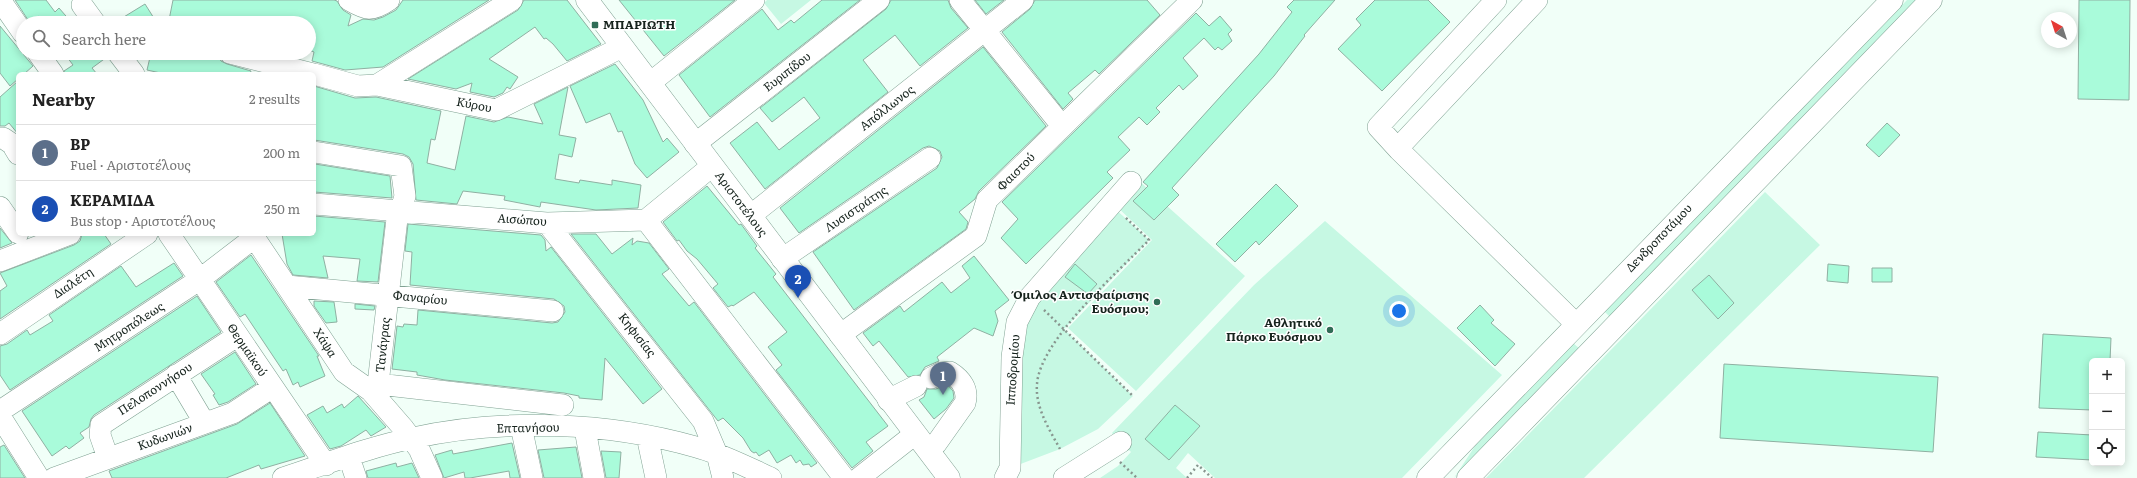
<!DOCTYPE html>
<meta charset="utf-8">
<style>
:root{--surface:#fff;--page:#f6f6f6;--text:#222;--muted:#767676;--line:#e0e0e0;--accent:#db2777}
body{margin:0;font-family:Literata,serif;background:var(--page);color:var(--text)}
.controls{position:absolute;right:12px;bottom:12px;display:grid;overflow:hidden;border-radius:6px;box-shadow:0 2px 10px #0003}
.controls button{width:36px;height:36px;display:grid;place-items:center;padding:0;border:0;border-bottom:1px solid var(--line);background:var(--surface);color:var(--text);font:20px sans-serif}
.compass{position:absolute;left:2041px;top:12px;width:36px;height:36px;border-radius:50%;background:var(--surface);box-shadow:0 2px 10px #0003;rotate:321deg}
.you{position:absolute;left:1399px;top:311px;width:14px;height:14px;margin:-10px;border:3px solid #fff;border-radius:50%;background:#1a73e8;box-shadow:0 0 0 6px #1a73e833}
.badge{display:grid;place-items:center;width:26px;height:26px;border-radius:50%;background:var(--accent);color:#fff;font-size:13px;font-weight:700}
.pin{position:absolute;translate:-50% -33px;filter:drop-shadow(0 1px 2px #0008)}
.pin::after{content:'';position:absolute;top:21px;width:14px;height:12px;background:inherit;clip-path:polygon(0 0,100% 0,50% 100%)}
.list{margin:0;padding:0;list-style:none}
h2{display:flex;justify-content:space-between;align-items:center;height:52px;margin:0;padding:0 16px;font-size:17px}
h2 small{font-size:13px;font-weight:400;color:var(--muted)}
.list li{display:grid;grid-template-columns:26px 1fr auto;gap:12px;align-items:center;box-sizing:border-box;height:56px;padding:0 16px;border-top:1px solid var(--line)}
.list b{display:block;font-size:15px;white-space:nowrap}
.list p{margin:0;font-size:13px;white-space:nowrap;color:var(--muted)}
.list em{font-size:13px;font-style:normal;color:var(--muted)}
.icon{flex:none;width:22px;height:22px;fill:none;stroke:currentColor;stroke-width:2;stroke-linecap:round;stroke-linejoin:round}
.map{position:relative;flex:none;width:2137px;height:478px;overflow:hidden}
.search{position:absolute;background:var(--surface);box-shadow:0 2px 10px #0003;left:16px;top:16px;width:300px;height:44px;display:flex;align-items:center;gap:10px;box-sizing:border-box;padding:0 14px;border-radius:22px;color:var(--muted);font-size:15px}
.panel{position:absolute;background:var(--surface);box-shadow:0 2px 10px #0003;left:16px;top:72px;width:300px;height:164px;border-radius:6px}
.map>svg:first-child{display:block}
</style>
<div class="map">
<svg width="2137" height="478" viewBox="0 0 2137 478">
<rect width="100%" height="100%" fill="#f1fff8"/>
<path fill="#c6f8e3" d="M767 0H811L781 24 764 3Z
M1907 0H1918L1610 317 1604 311Z
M1137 179 1245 276 1136 391 1068 328 1152 240 1114 204Z
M1765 192 1820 245 1584 478H1486Z
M1111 205 1149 240 1064 329 1133 396 1098 429 1060 449 1010 468 1017 322Z
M1325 221 1502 375 1402 478H1215L1188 453 1176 468 1187 478H1100L1118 466 1131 452 1112 433 1254 285Z
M1573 343 1580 349 1454 478 1475 446Z"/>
<path fill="#a9fbda" stroke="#8fb0a2" d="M15 0H46L55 12 59 8 72 23H42L44 21 39 16 30 23Z
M173 0H334L337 1 343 10 351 15 348 26 363 19 374 20 383 17 396 10 403 0H489L383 67 345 70 312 61 314 52 309 50V23H187L169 20Z
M524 0H567L601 44 567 61 553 44 546 38 544 39 535 27 489 59 518 77 510 89 507 87 503 93 494 97 470 92 472 83 456 89 408 79 518 10Z
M619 0H735L664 56Z
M822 0H860L710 117 679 75 762 9 778 30 791 20 794 23Z
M891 0H948L951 8 968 28 920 66 895 35 863 60 888 92 765 189 730 143 757 122 779 150 820 118 804 97 772 122 760 108 886 9Z
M975 0H1004L986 14Z
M1035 0H1147L1160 15 1099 74 1095 70 1068 93 1073 99 1063 109 1002 32 1030 9Z
M1294 0H1335L1304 35 1305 36 1274 76 1172 188 1179 195 1154 220 1133 201 1148 186 1143 182 1259 54 1292 12 1287 7Z
M1375 0H1428L1450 22 1382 91 1338 49 1361 25 1356 19Z
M2079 0H2130L2129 100 2078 99Z
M145 4 157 23H114Z
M1196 13 1209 26 1220 16 1232 30 1228 34 1232 41 1222 50 1218 47 1215 50 1204 38 1183 58 1198 76 1183 90 1179 85 1156 108 1160 112 1147 125 1139 117 1118 137 1130 150 1107 172 1113 178 1026 264 1001 238 1018 219 1002 202Z
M0 26 33 66 24 74H18V79L10 86 0 73Z
M983 47 1046 126 979 191 975 199 959 212 968 222 966 229 854 310 813 252 937 168 942 157 940 151 929 146 923 148 799 233 780 208Z
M64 53H106L107 57 92 68 97 74H65L64 71 73 65Z
M151 53H204L218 56 221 61 227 64 251 71 250 74H165L147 70Z
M615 64 643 100 663 142 667 138 679 152 647 178 635 164 622 131 618 132 610 113 586 123 570 86Z
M18 81V134L9 123 5 126H0V97Z
M314 86 355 98 376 97 441 111 435 140 431 139 427 163 455 170 466 116 494 122 508 117 543 124 534 104 568 87 559 135 576 138 572 157 559 154 555 179 579 183 580 180 612 185V180L641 185 638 208 596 210 541 202 540 207 504 200 505 196 463 191 457 204 416 200 413 164 409 157 403 154 314 140Z
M1887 123 1900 135 1879 157 1866 145Z
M315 164 390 176 392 198 314 192Z
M1276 184 1298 206 1259 245 1256 241 1235 262 1216 244Z
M707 186 739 225 741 224 757 246 755 248 776 274 773 277 888 426 866 442 873 451 852 468 776 370 782 365 768 347 787 332 754 292 733 306 732 305 728 307 713 288 718 284 697 259 687 251 679 240 677 241 663 222Z
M314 216 385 222 378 282 357 281 360 259 323 256 328 278 293 275 287 264 282 234H314Z
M408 224 541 235 545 240 546 251 551 247 662 389 643 404 605 358 602 400 579 398V396L564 393 445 380 417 375V372L392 369 397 326 403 327 404 324 417 325 418 310 552 323 558 322 565 312 564 306 554 299 410 285 412 252 405 251Z
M0 228 12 243 0 248Z
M82 234H104L111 244 0 319V291L7 286 0 273 74 245 80 241Z
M571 234H596L612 254 633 238 632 245 637 241 649 243 669 269 662 274 689 306 694 302 817 463 811 467 809 464 803 465 800 460 796 463 791 455 777 463 769 450 759 456 756 452 754 453 751 451 743 438 723 418 718 421Z
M251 255 319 356H317L325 376 300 387 298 382 293 385 286 369 283 371 245 314 240 317 216 282Z
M974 256 1009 300 995 311 998 321 993 336 974 328 937 357 939 361 925 367 920 375 908 377 879 341 873 346 863 333 900 306 904 312 942 282 951 293 970 278 962 266Z
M174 263 183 276 10 390 0 375V346L7 344 27 330 30 335 53 321 49 315 121 266 136 287Z
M1075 264 1097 284 1088 294 1065 277Z
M1828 264 1849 266 1848 283 1827 281Z
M1872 268H1892V282H1872Z
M1709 275 1734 303 1718 319 1692 290Z
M197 296 221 332 94 415 91 419 89 427 80 433 84 438 69 449 66 446 52 456 22 411Z
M314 301 334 302 337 322 326 323 314 306Z
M355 304 375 306 374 310 355 309Z
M1480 305 1494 320 1491 323 1515 344 1495 366 1457 328Z
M2043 334 2111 338 2110 361H2092V410L2039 408Z
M235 352 256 384 228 402 219 405 213 395 215 394 201 374Z
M1724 364 1938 377 1933 452 1720 438Z
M947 384 953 391 954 398 946 409 934 419 919 400 924 397 927 389H936Z
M358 396 386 427 371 436 366 430 341 446 330 449 307 415 323 406 327 413 342 404 344 408Z
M270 403 305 456 261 469 259 465 226 478H112L109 471 237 424Z
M1175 405 1200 426 1169 460 1145 439Z
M2038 432 2092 435V460L2036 457Z
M512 443 520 478H510L509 471 470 478H465L464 472 444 478 435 455 452 450 453 454Z
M4 445 25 478H0V447Z
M576 447 582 478H544L538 450Z
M601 451 621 452 619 478H606Z
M396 463 397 467 412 463 419 478H368L366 471Z"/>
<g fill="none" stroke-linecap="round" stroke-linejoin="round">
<defs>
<path id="minor" d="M0 0 23 33
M349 0C366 10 372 12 389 0
M960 0 1062 126
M1496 0 1378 127 1399 150 1576 324
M82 5 95 23
M38 53 53 74
M118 53 134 74
M230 53 313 74
M314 74 358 86 377 85 496 110 622 47
M650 83 754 0
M377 85 512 0
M0 138H3L12 144 18 154
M695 144 879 0
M1398 148 1537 0
M314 152 401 166 405 196 401 210
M314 204 547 223 646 220 712 166
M0 207 18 233
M750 216 1023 0
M646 220 844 478
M547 223 703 421 717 454 723 478
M169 234 326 465
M252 234 344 372 371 391 404 429 419 449 432 478
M782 259 930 158
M0 261 70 234
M287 286 553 311
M0 334 147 234
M840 335 976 236 987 200 1192 0
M176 375 204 422
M931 378 941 373 950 372C961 379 969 389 965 403L936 444
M378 384 398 210
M371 391 378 384 563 405
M888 400 916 386
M0 411 199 280 255 237
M0 416 39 478
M521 426 532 478
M585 429 594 478
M647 436 656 478
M349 457 356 478
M108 458 100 435 101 425 237 336
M54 478 233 413 273 387
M283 478C326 464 369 447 413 438 502 418 609 422 696 447 722 454 747 467 771 478
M859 478 915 434
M1005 478 1010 468 1012 357 1017 322 1030 297 1131 182
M1064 478 1121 442"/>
<path id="major" d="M587 0 949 478
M1428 478 1892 0
M1468 478 1931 0"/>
</defs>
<use href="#minor" stroke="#80a293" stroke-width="22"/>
<use href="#major" stroke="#80a293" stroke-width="23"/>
<path stroke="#88968f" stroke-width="2.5" stroke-dasharray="2 3" stroke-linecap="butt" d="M1044 310 1133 396
M1060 449C1049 429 1035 407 1037 384 1040 340 1118 272 1149 240L1124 216
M1120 462 1137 478
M1187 478 1198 465 1212 478"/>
<use href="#minor" stroke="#fff" stroke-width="21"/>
<use href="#major" stroke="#fff" stroke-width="22"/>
</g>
<g fill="#306c56" stroke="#fff" stroke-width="1.5">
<rect x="591" y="21" width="8" height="8" rx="2"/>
<circle cx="1157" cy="302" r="4"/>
<circle cx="1330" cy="330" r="4"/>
</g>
<g text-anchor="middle" stroke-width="3" stroke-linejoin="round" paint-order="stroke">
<g font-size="12" font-weight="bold" fill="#16231d" stroke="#fff" text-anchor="end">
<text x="603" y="29" text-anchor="start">ΜΠΑΡΙΩΤΗ</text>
<text x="1149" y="299">Όμιλος Αντισφαίρισης<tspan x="1149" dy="14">Ευόσμου;</tspan></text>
<text x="1322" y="327">Αθλητικό<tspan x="1322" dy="14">Πάρκο Ευόσμου</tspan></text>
</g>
<g font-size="12" fill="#16231d" stroke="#fff">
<text transform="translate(787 72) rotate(-38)" y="4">Ευριπίδου</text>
<text transform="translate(474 105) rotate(11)" y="4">Κύρου</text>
<text transform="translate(887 108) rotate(-38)" y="4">Απόλλωνος</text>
<text transform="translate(1016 172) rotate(-45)" y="4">Φαιστού</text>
<text transform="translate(741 204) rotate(53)" y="4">Αριστοτέλους</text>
<text transform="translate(856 209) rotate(-34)" y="4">Λυσιστράτης</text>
<text transform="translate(522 220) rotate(4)" y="4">Αισώπου</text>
<text transform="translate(1659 238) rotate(-46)" y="4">Δενδροποτάμου</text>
<text transform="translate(73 283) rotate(-34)" y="4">Διαλέτη</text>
<text transform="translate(420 298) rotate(6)" y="4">Φαναρίου</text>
<text transform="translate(129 327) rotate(-33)" y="4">Μητροπόλεως</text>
<text transform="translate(637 335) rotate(52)" y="4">Κηφισίας</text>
<text transform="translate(325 343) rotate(57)" y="4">Χάψα</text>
<text transform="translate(383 345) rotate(-84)" y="4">Τανάγρας</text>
<text transform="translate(247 350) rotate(56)" y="4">Θερμαϊκού</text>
<text transform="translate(1013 370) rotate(-86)" y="4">Ιπποδρομίου</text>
<text transform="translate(155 389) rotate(-33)" y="4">Πελοποννήσου</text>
<text transform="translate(528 428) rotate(-1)" y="4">Επτανήσου</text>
<text transform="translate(165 437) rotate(-20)" y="4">Κυδωνιών</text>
</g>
</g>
</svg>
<div class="controls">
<button>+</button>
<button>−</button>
<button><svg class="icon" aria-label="locate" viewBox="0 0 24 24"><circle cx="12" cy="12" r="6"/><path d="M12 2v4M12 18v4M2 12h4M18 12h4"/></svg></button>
</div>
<svg class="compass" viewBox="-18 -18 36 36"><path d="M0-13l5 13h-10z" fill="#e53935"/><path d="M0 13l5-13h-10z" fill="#767676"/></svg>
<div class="you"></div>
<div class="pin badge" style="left:943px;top:395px;background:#5c6f8a">1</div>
<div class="pin badge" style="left:798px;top:298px;background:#1a4fb4">2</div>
<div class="search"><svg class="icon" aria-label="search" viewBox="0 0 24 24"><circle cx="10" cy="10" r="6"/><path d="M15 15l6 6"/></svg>Search here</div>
<section class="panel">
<h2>Nearby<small>2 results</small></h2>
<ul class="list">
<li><span class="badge" style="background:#5c6f8a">1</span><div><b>BP</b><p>Fuel · Αριστοτέλους</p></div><em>200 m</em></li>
<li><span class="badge" style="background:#1a4fb4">2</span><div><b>ΚΕΡΑΜΙΔΑ</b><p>Bus stop · Αριστοτέλους</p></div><em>250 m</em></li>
</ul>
</section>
</div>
